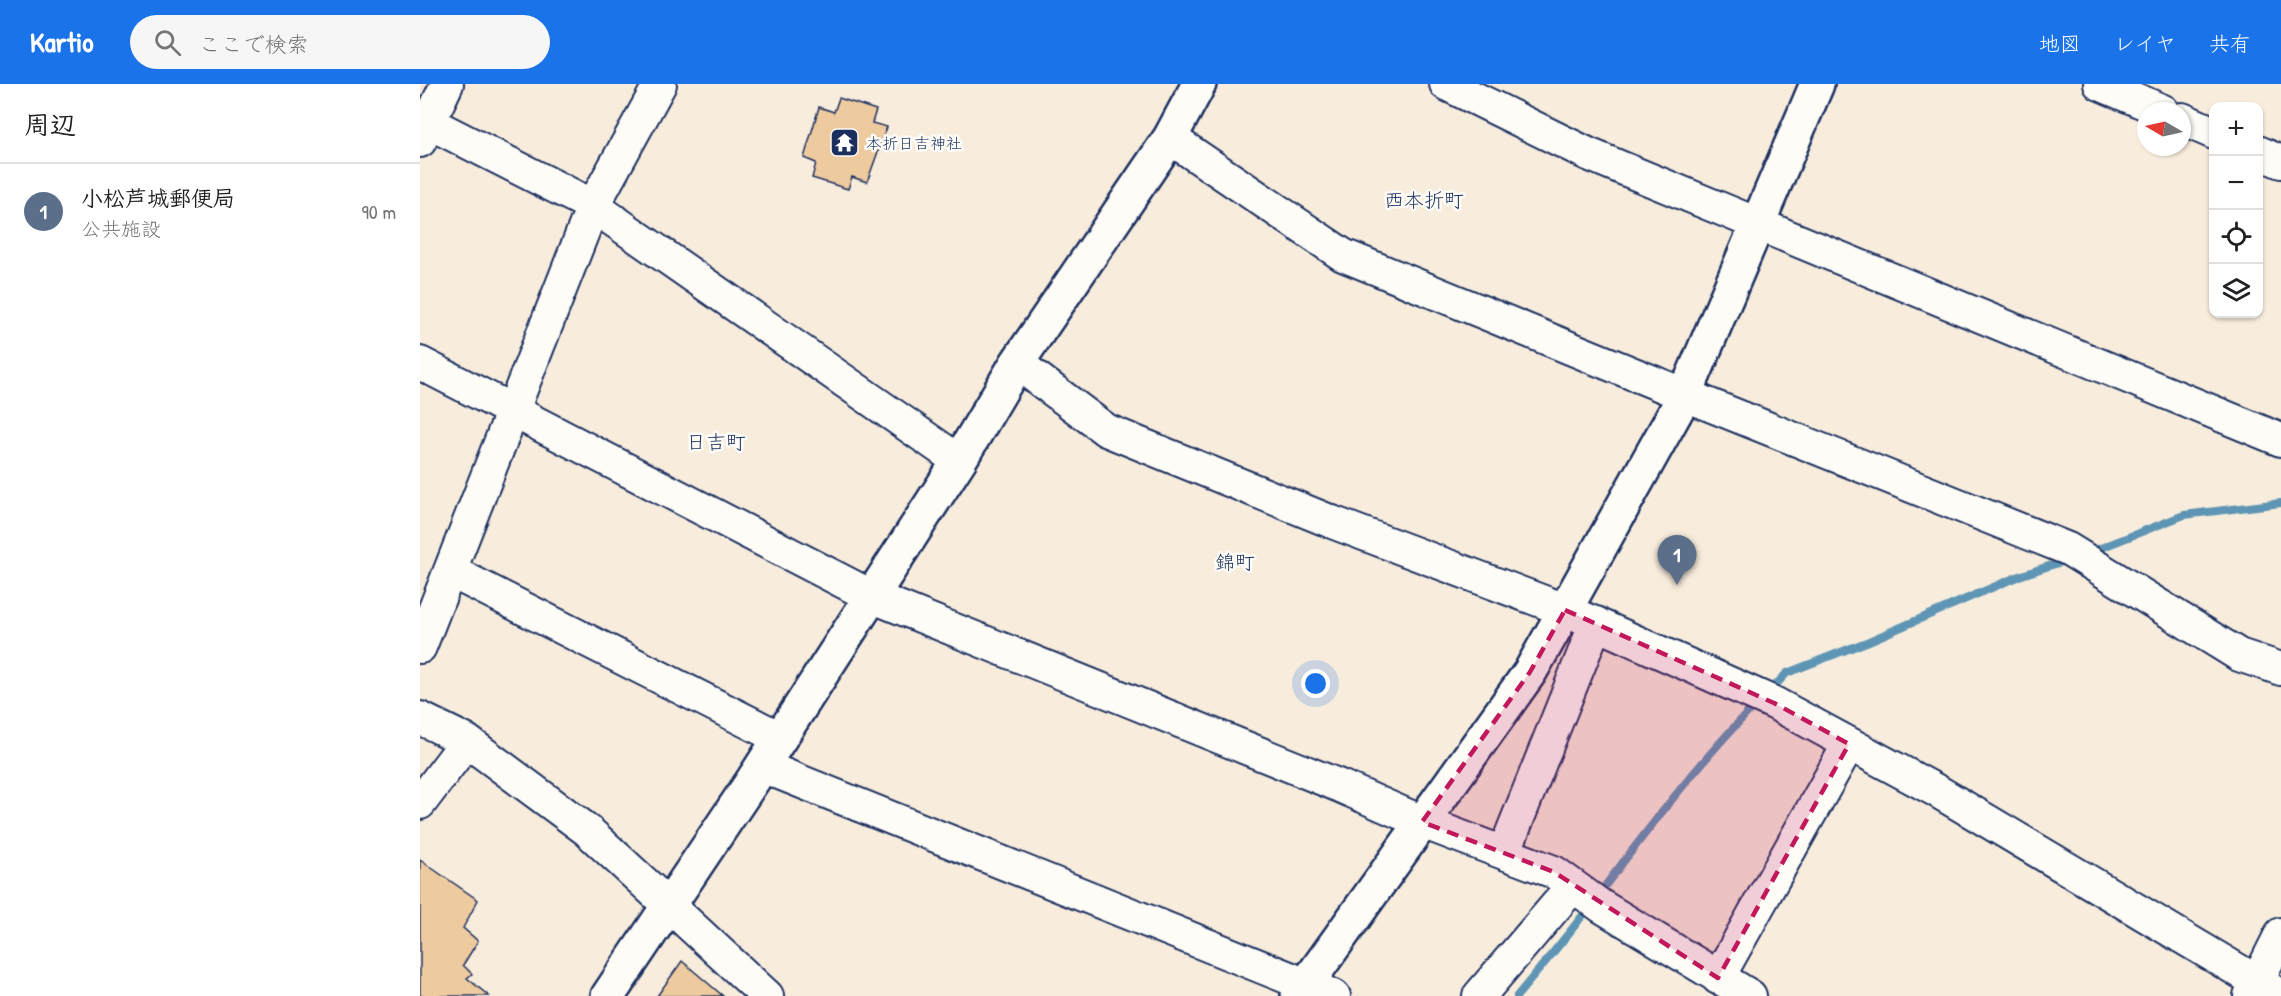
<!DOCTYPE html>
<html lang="ja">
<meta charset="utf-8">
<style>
:root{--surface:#fff;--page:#f6f6f6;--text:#202124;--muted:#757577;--line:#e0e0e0;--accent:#1a73e8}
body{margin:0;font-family:"Patrick Hand","Klee One",sans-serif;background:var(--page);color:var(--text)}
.controls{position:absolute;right:18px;top:18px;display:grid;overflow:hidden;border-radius:12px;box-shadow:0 2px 4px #0004}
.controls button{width:54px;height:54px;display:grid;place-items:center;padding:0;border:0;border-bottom:2px solid var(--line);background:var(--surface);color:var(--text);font:30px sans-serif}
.compass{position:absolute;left:1717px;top:18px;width:54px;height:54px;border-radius:50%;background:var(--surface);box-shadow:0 2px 4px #0004;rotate:279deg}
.you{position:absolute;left:896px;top:600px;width:21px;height:21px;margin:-15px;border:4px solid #fff;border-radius:50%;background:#1a73e8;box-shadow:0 0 0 9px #1a73e833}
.badge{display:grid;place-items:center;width:39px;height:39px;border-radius:50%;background:var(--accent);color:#fff;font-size:20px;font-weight:700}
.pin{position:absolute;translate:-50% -50px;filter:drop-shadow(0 2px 3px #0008)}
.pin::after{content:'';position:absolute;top:32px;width:21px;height:18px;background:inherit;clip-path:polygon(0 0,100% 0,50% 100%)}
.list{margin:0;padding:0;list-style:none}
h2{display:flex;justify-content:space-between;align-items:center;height:78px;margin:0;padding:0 24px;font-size:26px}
h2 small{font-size:20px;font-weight:400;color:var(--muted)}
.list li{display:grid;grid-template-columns:39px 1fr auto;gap:18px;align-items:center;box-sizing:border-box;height:96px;padding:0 24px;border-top:2px solid var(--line)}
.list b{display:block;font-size:22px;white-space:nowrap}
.list p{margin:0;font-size:20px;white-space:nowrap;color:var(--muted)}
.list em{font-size:20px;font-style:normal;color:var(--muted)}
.icon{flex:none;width:33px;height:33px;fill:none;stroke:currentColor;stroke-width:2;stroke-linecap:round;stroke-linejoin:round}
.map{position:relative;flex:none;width:1861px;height:912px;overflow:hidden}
header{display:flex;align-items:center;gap:36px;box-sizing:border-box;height:84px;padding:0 30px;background:var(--accent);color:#fff}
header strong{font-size:28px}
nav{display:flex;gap:33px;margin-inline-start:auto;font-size:21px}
.search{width:420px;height:54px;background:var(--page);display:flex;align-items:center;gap:15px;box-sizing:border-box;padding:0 21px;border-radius:33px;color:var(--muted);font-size:22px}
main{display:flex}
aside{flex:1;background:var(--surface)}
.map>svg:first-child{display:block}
</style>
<header>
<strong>Kartio</strong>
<div class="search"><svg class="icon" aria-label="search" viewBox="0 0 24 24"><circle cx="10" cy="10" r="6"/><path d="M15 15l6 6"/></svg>ここで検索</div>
<nav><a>地図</a><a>レイヤ</a><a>共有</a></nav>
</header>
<main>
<aside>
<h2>周辺<small></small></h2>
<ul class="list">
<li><span class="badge" style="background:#5c6f8a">1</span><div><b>小松芦城郵便局</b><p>公共施設</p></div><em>90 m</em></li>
</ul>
</aside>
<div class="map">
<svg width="1861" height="912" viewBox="0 0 1861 912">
<rect width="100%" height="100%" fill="#f8eddd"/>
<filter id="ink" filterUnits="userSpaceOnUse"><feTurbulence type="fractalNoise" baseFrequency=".0167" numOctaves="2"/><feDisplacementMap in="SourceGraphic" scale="12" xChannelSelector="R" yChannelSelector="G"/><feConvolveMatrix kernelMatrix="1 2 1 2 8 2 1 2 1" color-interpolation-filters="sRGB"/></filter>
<g filter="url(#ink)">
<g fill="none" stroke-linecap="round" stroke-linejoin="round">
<path stroke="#5f95b4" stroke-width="8" d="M1668 469 1764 431 1861 419
M1349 608 1367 589 1449 557 1599 492 1650 475
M1097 912C1121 883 1146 854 1169 823 1222 753 1275 682 1337 619"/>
</g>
<path fill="#eeca9f" stroke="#1b2f5e" stroke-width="1.5" d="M419 14 456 26 452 39 467 43 447 98 432 93 428 105 392 94 396 79 384 74 399 23 414 28Z
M0 776 58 816 43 844 58 857 43 881 52 890 47 894 69 912H0Z
M262 877 303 912H237Z"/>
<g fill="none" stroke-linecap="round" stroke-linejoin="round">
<defs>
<path id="street" d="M1026 0 1168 70 1861 356
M1680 0 1743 27
M0 34 173 122 539 377
M1762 35 1794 49
M750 54 923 171 1265 311 1648 465 1819 571 1861 585
M0 57 27 0
M1838 68 1861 78
M0 279 451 512 920 702 1002 738 1134 788 1181 822 1330 912
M597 279 686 346 912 438 1145 526 1354 619 1517 707 1861 912
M30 487 360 654
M0 563 173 122 240 0
M0 634 47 657 167 746 347 912
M342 682 914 912
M0 719 47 657
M1084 769 1176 539
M1298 894 1429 660
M1059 912 1153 802
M1830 912 1861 850"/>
<path id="secondary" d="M188 912 333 696 539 377 597 279 750 54 779 0
M878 912 1110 588 1145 526 1265 311 1397 0"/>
</defs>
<use href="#street" stroke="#1b2f5e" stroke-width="36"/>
<use href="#secondary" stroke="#1b2f5e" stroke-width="38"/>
<use href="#street" stroke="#fdfcf7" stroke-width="32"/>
<use href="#secondary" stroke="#fdfcf7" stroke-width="33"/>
</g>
</g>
<path fill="#c2185b" fill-opacity="0.2" stroke="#c2185b" stroke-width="4.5" stroke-dasharray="12 8" stroke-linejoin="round" d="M1145 526 1354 619 1429 660 1298 894 1134 788 1002 738 1110 588Z"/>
<defs>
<symbol id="temple-square" viewBox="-11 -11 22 22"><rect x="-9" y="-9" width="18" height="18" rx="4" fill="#1b2f5e" stroke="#fdfcf7"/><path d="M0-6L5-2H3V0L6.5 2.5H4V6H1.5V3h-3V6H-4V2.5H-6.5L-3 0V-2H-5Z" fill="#fff"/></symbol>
</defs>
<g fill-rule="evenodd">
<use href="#temple-square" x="408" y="42" width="33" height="33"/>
</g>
<g text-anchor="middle" stroke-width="5" stroke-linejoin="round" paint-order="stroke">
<g font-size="16" fill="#1b2f5e" stroke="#fdfcf7" text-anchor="start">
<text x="446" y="65">本折日吉神社</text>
</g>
<g font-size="20" fill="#1b2f5e" stroke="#fdfcf7">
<text x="1004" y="123">西本折町</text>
<text x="296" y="365">日吉町</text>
<text x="815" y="485">錦町</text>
</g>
</g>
</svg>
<div class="controls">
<button>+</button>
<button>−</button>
<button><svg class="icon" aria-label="locate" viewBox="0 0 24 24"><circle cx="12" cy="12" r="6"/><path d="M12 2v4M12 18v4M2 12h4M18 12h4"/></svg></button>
<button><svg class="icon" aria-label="layers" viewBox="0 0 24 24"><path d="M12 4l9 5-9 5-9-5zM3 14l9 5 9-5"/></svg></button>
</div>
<svg class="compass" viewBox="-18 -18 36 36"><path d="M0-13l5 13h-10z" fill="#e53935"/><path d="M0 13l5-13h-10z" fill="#757577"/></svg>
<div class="you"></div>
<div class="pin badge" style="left:1257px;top:501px;background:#5c6f8a">1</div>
</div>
</main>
